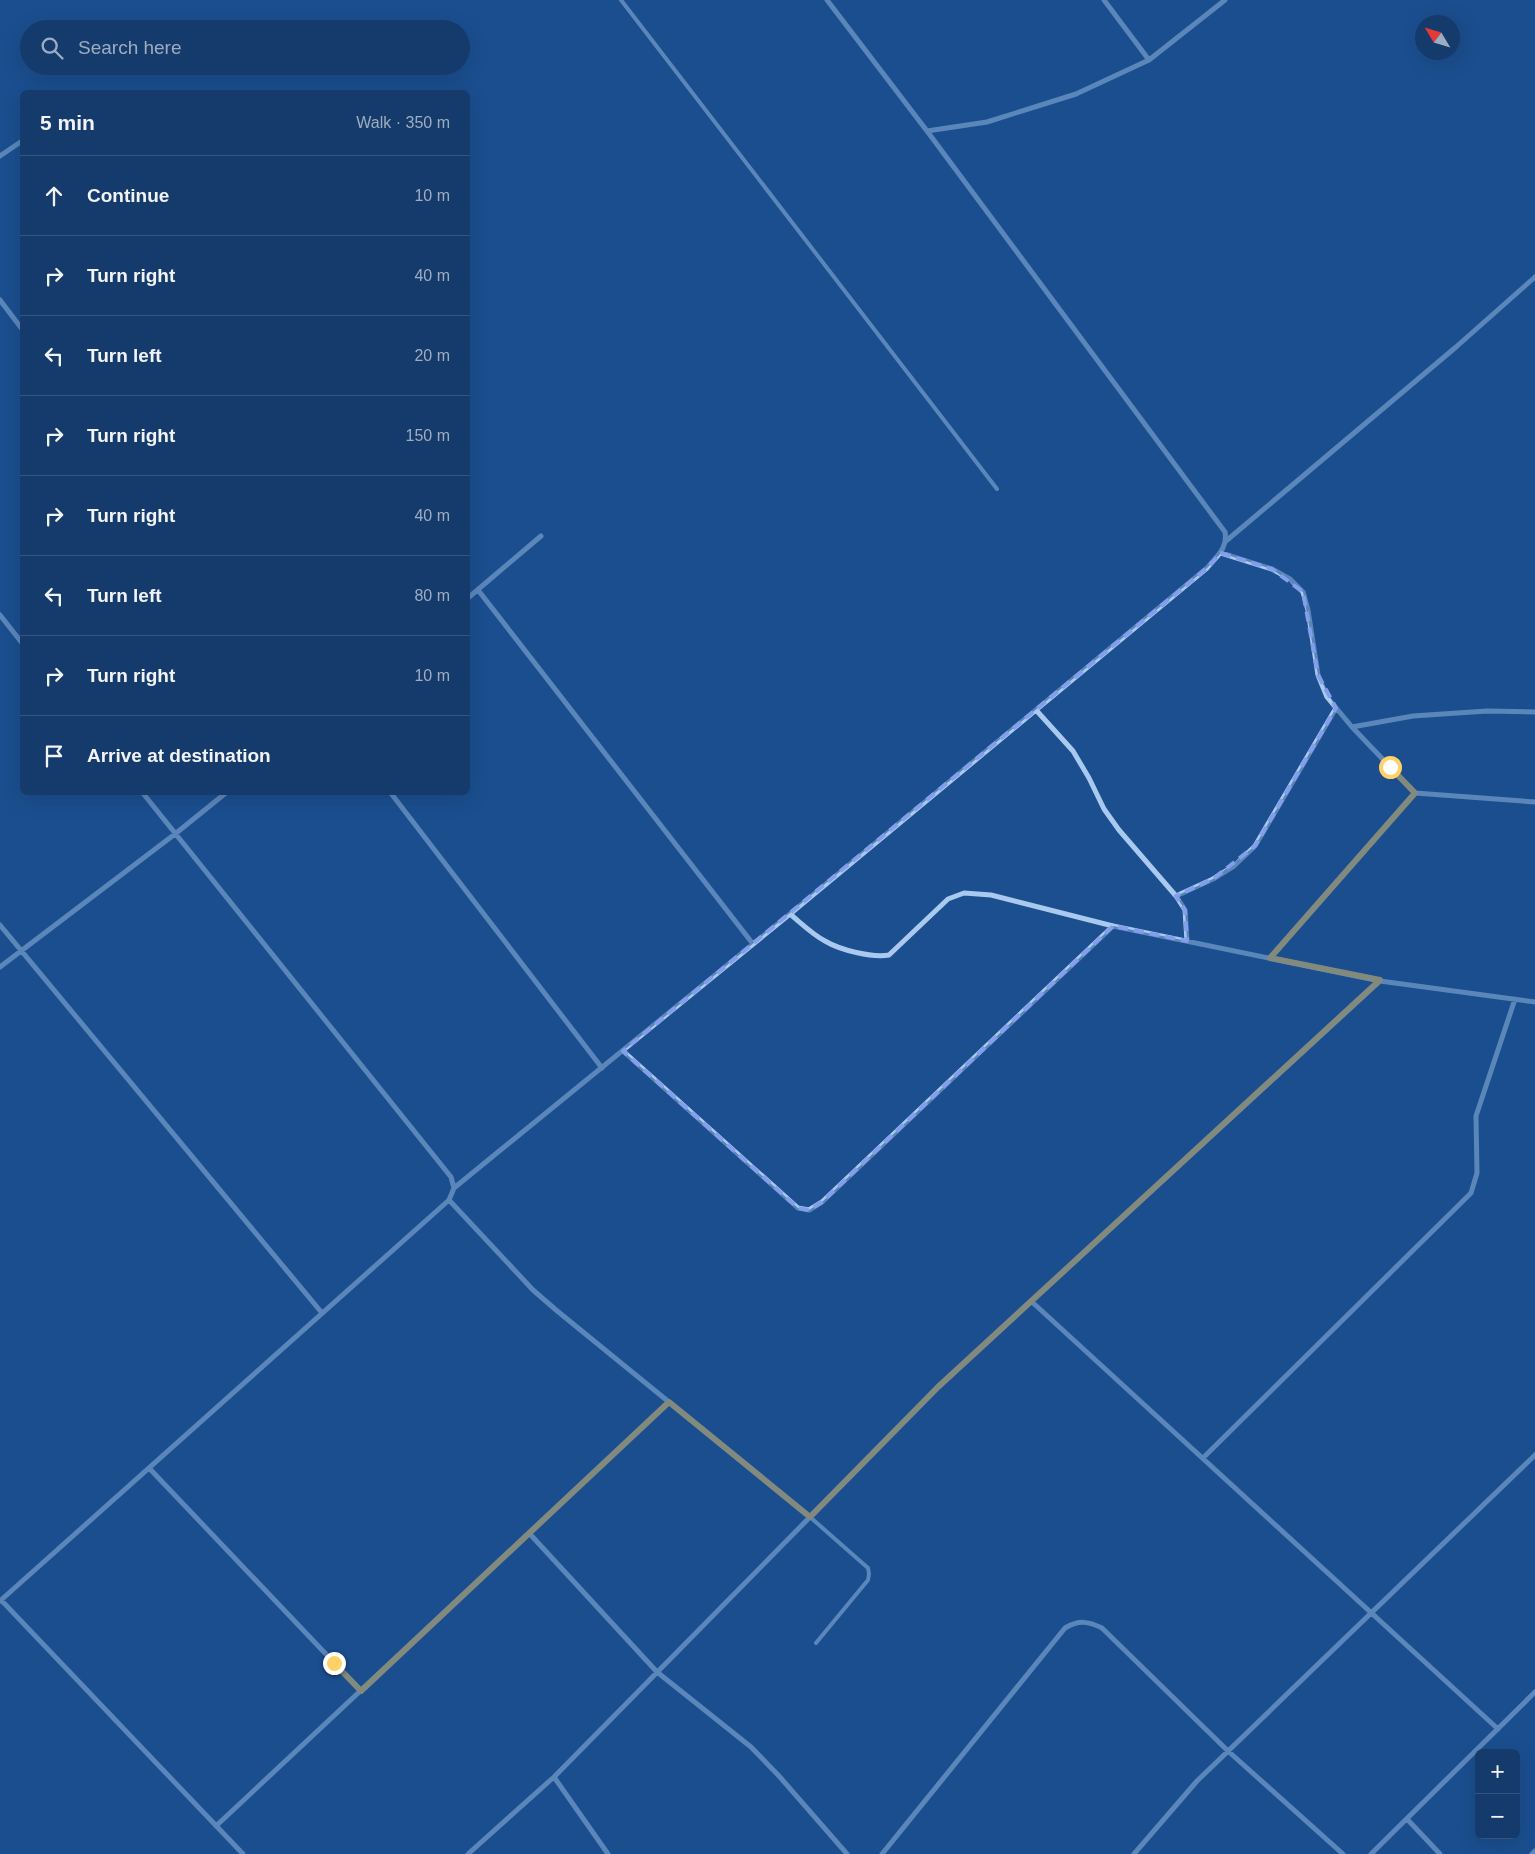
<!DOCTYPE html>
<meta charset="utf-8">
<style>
:root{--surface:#143b6b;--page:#1d4271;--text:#f1f3f6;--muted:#9dadc1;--line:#33557e}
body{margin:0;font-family:Arial,sans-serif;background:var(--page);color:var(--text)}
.controls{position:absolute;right:15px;bottom:15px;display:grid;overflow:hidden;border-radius:8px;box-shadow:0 5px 20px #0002}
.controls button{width:45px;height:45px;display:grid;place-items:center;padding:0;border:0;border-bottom:1px solid var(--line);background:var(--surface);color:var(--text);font:25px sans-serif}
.compass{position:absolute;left:1415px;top:15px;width:45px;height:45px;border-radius:50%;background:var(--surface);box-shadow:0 5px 20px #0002;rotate:308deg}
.stop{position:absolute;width:15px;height:15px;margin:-11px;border:4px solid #ffd166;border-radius:50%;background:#fff}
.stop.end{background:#ffd166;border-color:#fff;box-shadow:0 1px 5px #0008}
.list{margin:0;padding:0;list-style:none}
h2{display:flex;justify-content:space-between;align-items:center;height:65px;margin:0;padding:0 20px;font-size:21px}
h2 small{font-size:16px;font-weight:400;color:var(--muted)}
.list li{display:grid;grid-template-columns:32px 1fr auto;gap:15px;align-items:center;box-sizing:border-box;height:80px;padding:0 20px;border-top:1px solid var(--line)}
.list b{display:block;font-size:19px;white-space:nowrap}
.list em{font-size:16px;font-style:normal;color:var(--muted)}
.icon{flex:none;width:28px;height:28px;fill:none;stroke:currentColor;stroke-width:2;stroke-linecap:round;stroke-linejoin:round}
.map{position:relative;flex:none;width:1535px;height:1854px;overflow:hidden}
.search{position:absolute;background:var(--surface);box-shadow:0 5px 20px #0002;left:20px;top:20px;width:450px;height:55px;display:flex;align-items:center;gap:12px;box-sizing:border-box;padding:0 18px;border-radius:28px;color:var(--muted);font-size:19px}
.panel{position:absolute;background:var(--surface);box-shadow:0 5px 20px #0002;left:20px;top:90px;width:450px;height:705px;border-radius:8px}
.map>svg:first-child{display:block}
</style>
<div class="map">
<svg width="1535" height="1854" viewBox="0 0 1535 1854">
<rect width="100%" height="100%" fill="#1b4f8f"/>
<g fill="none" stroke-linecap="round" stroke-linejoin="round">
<path stroke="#a9c9ee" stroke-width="4" d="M621 0 997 489
M810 1517 868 1568 869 1574 868 1580 816 1643"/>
<path stroke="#a9c9ee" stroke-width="5" d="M1104 0 1149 60
M927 131 987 122 1076 94 1149 60 1225 0
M0 156 22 141
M0 300 22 329
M1226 541 1456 347 1535 277
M1221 553 1272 569 1290 579 1303 592 1308 610 1318 675 1327 697 1352 727 1415 793
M478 590 753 944
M468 598 541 536
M0 615 22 643
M1036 710 1073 751 1089 778 1104 809 1119 830 1176 896 1185 910 1187 941
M1352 727 1413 716 1487 711 1535 712
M390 792 602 1068
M1176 896 1213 879 1234 866 1255 846 1336 708
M790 914C801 923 812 934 825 941 840 950 872 958 889 955L948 899 964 893 991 895 1113 926 1380 981
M0 925 322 1313
M1270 958 1415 793 1535 802
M0 967 175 834 227 792
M623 1051 798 1208 809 1210 822 1202 1113 926
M454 1188 790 914 1207 568C1217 556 1228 548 1225 532L927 131 827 0
M449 1200 533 1290 556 1310 810 1517
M1031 1301 1498 1729
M1203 1458 1471 1193 1477 1173 1476 1116 1515 999
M149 1468 361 1691
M529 1533 657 1672 751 1747 779 1776 847 1854
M1 1600 243 1854
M0 1601 449 1200 454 1188 451 1177 142 792
M554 1777 608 1854
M1407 1819 1440 1854
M216 1826 669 1402
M468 1854 554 1777 938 1387 1380 981 1535 1002
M882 1854 1065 1628C1079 1620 1088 1621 1102 1628L1228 1751 1343 1854
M1134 1854 1197 1781 1535 1455
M1371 1854 1535 1692
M1532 1854 1535 1851"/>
</g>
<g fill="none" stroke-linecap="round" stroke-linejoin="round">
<path stroke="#ffd166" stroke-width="6" d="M334 1663 361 1691 669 1402 810 1517 938 1387 1380 980 1270 958 1415 793 1390 767"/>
</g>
<path d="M0 0H1535V1854H0ZM1221 553 1272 569 1303 592 1318 675 1336 708 1255 846 1213 879 1176 896 1185 910 1187 941 1113 926 822 1202 809 1210 798 1208 623 1051 1207 568Z" fill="#1b4f8f" fill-opacity=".55" fill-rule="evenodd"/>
<path fill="none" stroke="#839eea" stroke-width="4" stroke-dasharray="10 6" stroke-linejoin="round" d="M1221 553 1272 569 1303 592 1318 675 1336 708 1255 846 1213 879 1176 896 1185 910 1187 941 1113 926 822 1202 809 1210 798 1208 623 1051 1207 568Z"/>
</svg>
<div class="controls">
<button>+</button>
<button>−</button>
</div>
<svg class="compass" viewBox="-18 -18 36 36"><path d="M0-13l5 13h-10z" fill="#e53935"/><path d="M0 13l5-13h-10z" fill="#9dadc1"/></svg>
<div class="stop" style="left:1390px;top:767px"></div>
<div class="stop end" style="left:334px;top:1663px"></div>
<div class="search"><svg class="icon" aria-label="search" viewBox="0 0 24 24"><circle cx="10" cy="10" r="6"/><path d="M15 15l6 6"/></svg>Search here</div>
<section class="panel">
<h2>5 min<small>Walk · 350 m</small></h2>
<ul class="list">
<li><svg class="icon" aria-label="ahead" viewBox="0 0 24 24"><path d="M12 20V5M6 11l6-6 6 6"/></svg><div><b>Continue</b></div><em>10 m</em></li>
<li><svg class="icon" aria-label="right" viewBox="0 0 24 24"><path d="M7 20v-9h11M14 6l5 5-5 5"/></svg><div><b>Turn right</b></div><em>40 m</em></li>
<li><svg class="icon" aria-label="left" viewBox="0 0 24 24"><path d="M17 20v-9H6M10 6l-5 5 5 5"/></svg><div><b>Turn left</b></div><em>20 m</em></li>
<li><svg class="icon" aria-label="right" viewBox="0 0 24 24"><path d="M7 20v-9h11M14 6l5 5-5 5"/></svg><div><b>Turn right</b></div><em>150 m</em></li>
<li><svg class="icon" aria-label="right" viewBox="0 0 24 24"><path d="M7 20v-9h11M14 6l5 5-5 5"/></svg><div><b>Turn right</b></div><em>40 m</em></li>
<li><svg class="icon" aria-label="left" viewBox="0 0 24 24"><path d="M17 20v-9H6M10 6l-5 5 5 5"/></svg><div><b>Turn left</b></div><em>80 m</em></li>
<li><svg class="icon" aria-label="right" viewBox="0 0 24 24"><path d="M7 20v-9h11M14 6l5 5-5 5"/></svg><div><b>Turn right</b></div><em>10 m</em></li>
<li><svg class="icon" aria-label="arrive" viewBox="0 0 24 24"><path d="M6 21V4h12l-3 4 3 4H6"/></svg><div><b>Arrive at destination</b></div></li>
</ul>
</section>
</div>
